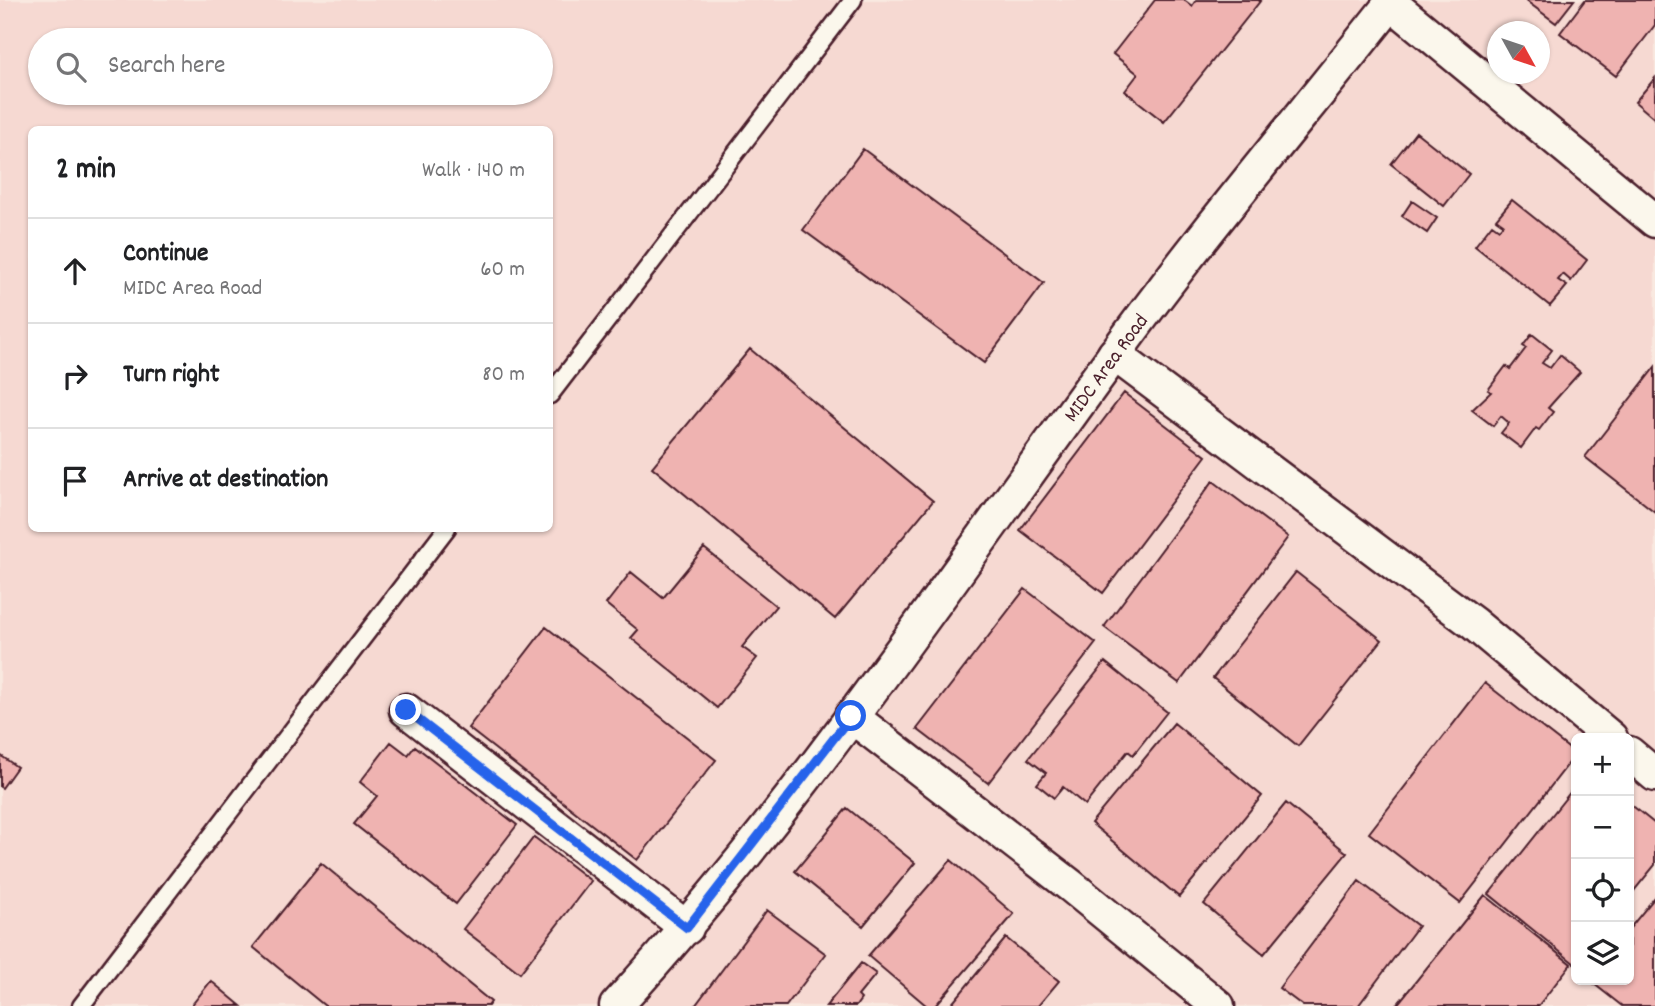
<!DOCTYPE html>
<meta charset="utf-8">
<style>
:root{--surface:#fff;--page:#f6f6f6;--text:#202124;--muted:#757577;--line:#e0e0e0}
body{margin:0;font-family:Dekko,sans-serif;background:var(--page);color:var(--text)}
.controls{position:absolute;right:21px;bottom:21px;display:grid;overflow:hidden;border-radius:10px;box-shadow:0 2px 5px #0004}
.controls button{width:63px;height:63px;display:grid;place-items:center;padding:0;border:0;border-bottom:2px solid var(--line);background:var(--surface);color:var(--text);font:35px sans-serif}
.compass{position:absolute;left:1487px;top:21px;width:63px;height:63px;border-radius:50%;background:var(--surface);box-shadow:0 2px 5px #0004;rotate:130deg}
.stop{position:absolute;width:21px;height:21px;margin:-16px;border:5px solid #2563eb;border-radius:50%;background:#fff}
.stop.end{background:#2563eb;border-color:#fff;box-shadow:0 2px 7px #0008}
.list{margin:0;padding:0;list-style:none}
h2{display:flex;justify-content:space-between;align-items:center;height:91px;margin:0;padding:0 28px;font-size:30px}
h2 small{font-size:23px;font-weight:400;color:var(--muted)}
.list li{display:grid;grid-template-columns:46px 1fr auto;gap:21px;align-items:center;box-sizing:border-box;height:105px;padding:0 28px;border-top:2px solid var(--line)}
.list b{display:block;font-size:26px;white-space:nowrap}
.list p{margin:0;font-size:23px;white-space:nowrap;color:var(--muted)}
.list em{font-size:23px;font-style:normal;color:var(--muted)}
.icon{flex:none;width:38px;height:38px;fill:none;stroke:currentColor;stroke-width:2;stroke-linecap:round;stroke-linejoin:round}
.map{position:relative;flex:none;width:1655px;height:1006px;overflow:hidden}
.search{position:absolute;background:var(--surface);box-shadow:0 2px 5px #0004;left:28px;top:28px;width:525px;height:77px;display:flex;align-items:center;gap:18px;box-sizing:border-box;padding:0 24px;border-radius:38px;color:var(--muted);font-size:26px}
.panel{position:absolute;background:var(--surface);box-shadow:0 2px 5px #0004;left:28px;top:126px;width:525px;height:406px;border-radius:10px}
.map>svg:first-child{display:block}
</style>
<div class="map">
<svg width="1655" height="1006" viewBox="0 0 1655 1006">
<rect width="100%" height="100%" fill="#f9e9e0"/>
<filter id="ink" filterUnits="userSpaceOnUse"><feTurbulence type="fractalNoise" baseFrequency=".0143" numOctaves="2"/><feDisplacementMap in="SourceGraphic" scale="14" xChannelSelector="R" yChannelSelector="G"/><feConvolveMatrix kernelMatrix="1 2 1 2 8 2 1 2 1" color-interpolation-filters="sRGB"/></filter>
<g filter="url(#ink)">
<path fill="#f6d9d2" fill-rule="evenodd" d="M0 0H1655V1006H0ZM1498 32H1540V74H1498ZM40 40H541V93H40ZM32 130H550V528H32ZM1576 738H1629V980H1576Z"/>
<path fill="#efb3b1" stroke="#4a1f2b" stroke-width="2" d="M1155 0H1184L1192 6 1196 0H1261L1164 122 1125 91 1138 74 1113 54Z
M1525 0H1574L1556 23Z
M1585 0H1655V25L1616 76 1560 33Z
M1655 78V119L1635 102Z
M1416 132 1469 174 1444 206 1391 164Z
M863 149 1044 283 984 363 803 230Z
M1512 200 1587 260 1571 281 1563 274 1558 280 1567 286 1550 306 1475 246 1492 224 1499 229 1503 224 1496 219Z
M1412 201 1437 218 1427 233 1402 216Z
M1532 334 1552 350 1542 363 1550 368 1560 355 1580 372 1548 408 1553 412 1539 430 1536 428 1521 448 1501 433 1509 423 1501 416 1493 426 1472 410 1491 392 1488 390 1506 366 1510 369 1526 348 1523 346Z
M750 349 933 501 835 619 652 467Z
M1655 367V512L1585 457Z
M1124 393 1206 456 1103 593 1020 530Z
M1213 481 1288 537 1179 683 1104 627Z
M704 548 776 606 742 647 757 658 717 708 631 638 638 630 606 604 631 572 663 598Z
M1296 572 1382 640 1298 746 1213 678Z
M1025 589 1096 643 988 783 917 729Z
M546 627 716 760 637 860 468 728Z
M1105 662 1167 712 1133 755 1128 751 1085 805 1063 787 1054 798 1037 784 1046 773 1028 759Z
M1485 683 1576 754 1460 903 1369 833Z
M1174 723 1262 796 1179 897 1091 823Z
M391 742 408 755 415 746 517 825 456 904 354 824 377 796 360 782Z
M0 755 17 767 2 788 0 787Z
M1576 785V962L1575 964 1489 894Z
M1286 803 1347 853 1264 954 1204 904Z
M1629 803 1655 824V865L1629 897Z
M847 808 915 863 863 926 795 871Z
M534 837 591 881 520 973 463 929Z
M951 860 1014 914 935 1006H927L868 956Z
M321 863 491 1002 488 1006H325L253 947Z
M1359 881 1418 926 1358 1006H1303L1279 988Z
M1485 895 1571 964 1538 1006H1396Z
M1655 897V1006H1622L1589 980H1629V929Z
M767 910 826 954 786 1006H695Z
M1006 938 1059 981 1038 1006H950Z
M861 963 876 974 858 996 861 999 856 1006H826Z
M211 981 241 1006H191Z"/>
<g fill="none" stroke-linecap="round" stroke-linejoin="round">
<defs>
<path id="service" d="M550 395 853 0
M81 1006 447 528"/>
<g id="minor">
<path d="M1114 354 1473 623 1611 738"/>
<path d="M406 710 687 928"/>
<path d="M851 716 1071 886 1218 1006"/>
<path d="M1629 753 1655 775"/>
<path id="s1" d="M616 1006C799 806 951 578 1111 359 1199 237 1298 121 1391 3L1655 221"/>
</g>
</defs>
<use href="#service" stroke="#4a1f2b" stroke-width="21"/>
<use href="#minor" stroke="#4a1f2b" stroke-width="37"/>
<use href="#service" stroke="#fbf7ec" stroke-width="16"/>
<use href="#minor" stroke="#fbf7ec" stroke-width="32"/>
</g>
</g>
<g fill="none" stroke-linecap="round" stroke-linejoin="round" filter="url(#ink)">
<path stroke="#2563eb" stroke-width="9" d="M406 710 687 928 851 716"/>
</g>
<g text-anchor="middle" stroke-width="5" stroke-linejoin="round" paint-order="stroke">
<g font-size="21" fill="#4a1f2b" stroke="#fbf7ec">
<text dy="7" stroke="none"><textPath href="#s1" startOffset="805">MIDC Area Road</textPath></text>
</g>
</g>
</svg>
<div class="controls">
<button>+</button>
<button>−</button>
<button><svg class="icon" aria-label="locate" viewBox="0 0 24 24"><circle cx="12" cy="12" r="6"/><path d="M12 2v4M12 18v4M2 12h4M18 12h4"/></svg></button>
<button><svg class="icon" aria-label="layers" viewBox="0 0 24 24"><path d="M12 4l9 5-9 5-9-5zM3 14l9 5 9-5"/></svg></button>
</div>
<svg class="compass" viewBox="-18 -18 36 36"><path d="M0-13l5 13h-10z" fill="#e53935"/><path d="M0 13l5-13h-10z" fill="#757577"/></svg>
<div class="stop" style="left:851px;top:716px"></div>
<div class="stop end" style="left:406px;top:710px"></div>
<div class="search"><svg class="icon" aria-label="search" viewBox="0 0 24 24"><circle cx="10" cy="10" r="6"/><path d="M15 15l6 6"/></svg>Search here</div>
<section class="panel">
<h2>2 min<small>Walk · 140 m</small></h2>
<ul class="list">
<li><svg class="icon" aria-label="ahead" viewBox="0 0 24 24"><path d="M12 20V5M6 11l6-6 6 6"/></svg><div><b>Continue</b><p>MIDC Area Road</p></div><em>60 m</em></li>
<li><svg class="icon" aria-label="right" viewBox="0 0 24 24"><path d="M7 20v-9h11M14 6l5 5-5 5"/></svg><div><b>Turn right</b></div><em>80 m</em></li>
<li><svg class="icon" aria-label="arrive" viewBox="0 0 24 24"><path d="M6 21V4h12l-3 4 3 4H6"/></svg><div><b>Arrive at destination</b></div></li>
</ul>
</section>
</div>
